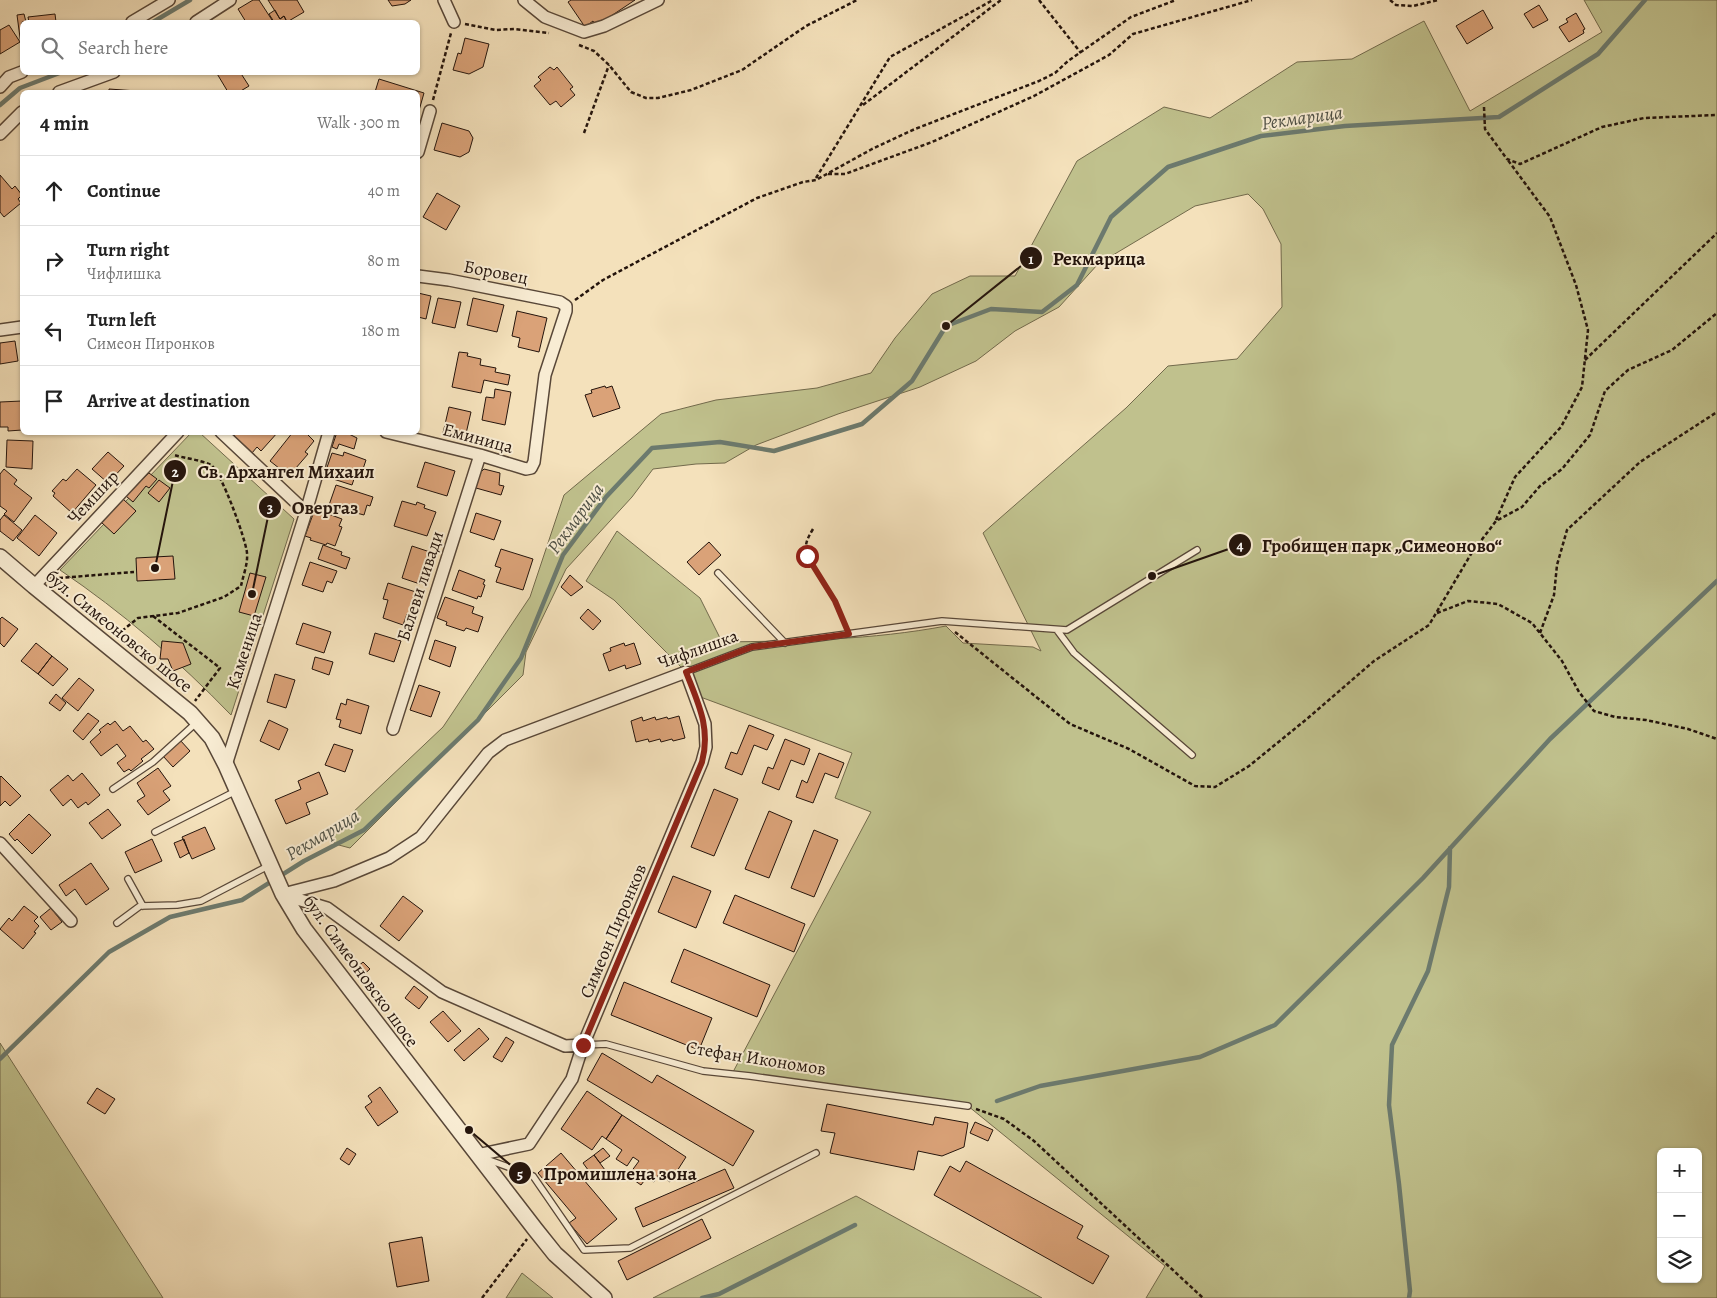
<!DOCTYPE html>
<meta charset="utf-8">
<style>
:root{--surface:#fff;--page:#f6f6f6;--text:#222;--muted:#767676;--line:#e0e0e0}
body{margin:0;font-family:Alegreya,serif;background:var(--page);color:var(--text)}
.controls{position:absolute;right:15px;bottom:15px;display:grid;overflow:hidden;border-radius:8px;box-shadow:0 1px 4px #0004}
.controls button{width:45px;height:45px;display:grid;place-items:center;padding:0;border:0;border-bottom:1px solid var(--line);background:var(--surface);color:var(--text);font:25px sans-serif}
.stop{position:absolute;width:15px;height:15px;margin:-11px;border:4px solid #8f2418;border-radius:50%;background:#fff}
.stop.end{background:#8f2418;border-color:#fff;box-shadow:0 1px 5px #0008}
.list{margin:0;padding:0;list-style:none}
h2{display:flex;justify-content:space-between;align-items:center;height:65px;margin:0;padding:0 20px;font-size:21px}
h2 small{font-size:16px;font-weight:400;color:var(--muted)}
.list li{display:grid;grid-template-columns:32px 1fr auto;gap:15px;align-items:center;box-sizing:border-box;height:70px;padding:0 20px;border-top:1px solid var(--line)}
.list b{display:block;font-size:19px;white-space:nowrap}
.list p{margin:0;font-size:16px;white-space:nowrap;color:var(--muted)}
.list em{font-size:16px;font-style:normal;color:var(--muted)}
.icon{flex:none;width:28px;height:28px;fill:none;stroke:currentColor;stroke-width:2;stroke-linecap:round;stroke-linejoin:round}
.map{position:relative;flex:none;width:1717px;height:1298px;overflow:hidden}
.search{position:absolute;background:var(--surface);box-shadow:0 1px 4px #0004;left:20px;top:20px;width:400px;height:55px;display:flex;align-items:center;gap:12px;box-sizing:border-box;padding:0 18px;border-radius:8px;color:var(--muted);font-size:19px}
.panel{position:absolute;background:var(--surface);box-shadow:0 1px 4px #0004;left:20px;top:90px;width:400px;height:345px;border-radius:8px}
.map>svg:first-child{display:block}
</style>
<div class="map">
<svg width="1717" height="1298" viewBox="0 0 1717 1298">
<rect width="100%" height="100%" fill="#f4e1bb"/>
<filter id="stains"><feTurbulence type="fractalNoise" baseFrequency=".004" numOctaves="4"/><feColorMatrix values="0 0 0 0 .2 0 0 0 0 .09 0 0 0 0 .02 0 0 0 .5 -.17"/></filter>
<radialGradient id="worn" r=".72"><stop offset=".6" stop-color="#630" stop-opacity="0"/><stop offset="1" stop-color="#630" stop-opacity=".3"/></radialGradient>
<path fill="#c0c18d" stroke="#726a4c" fill-rule="evenodd" d="M1584 0H1717V1298H1146L1165 1266 968 1106 733 1072 871 812 835 798 852 753 695 695 686 672 614 600 586 581 617 531 700 598 722 642C797 641 872 640 946 626L963 643 1033 647 1041 651 983 533 1126 408 1168 366 1237 359 1282 307 1281 244 1263 209 1248 194 1195 206 1098 264 1059 307 1015 331 976 361 920 387 838 414 756 445 725 463 696 464 653 469 632 497 566 569 526 652 523 675 350 848 335 844 331 833 443 727 530 597 564 495 661 414 716 400 817 388 871 373 895 338 932 294 970 276H1015L1077 161 1164 107 1210 118 1297 62 1352 59 1424 21 1470 111 1602 32ZM1661 1152H1698V1279H1661Z
M191 433H200L294 519 231 715C179 661 122 612 60 570Z
M0 1043 163 1298H0Z
M856 1196 1042 1298H653Z
M522 1273 553 1298H506Z"/>
<g fill="none" stroke-linecap="round" stroke-linejoin="round">
<path stroke="#6c7a6e" stroke-width="4.5" d="M153 22 190 0
M0 105 20 88 62 72
M0 1059 109 952 170 917 242 900 304 861 364 830 478 720 521 658 563 555 606 497 652 448 720 442 774 451 862 424 912 381 946 326 991 309 1042 312 1077 285 1111 217 1168 167 1261 136 1345 126 1499 117 1598 54 1645 0
M997 1101 1040 1086 1200 1057 1275 1025 1423 878 1550 739 1717 581
M702 1298 719 1294 855 1225
M1409 1298 1410 1291 1399 1184 1389 1105 1392 1045 1428 971 1449 887 1450 848"/>
</g>
<path fill="#daa278" stroke="#24140c" d="M253 0H259L272 20 268 22H246L238 9Z
M268 0H297L304 12 287 22 284 16 280 19Z
M388 0H411L405 4 392 6Z
M571 0H635L596 26 593 21 585 27 568 2Z
M1539 5 1548 20 1533 28 1524 14Z
M275 10 280 19 284 16 287 22H274L269 14Z
M1483 10 1493 28 1467 44 1456 26Z
M1576 13 1585 29 1583 30 1584 33 1569 42 1559 27 1568 22 1566 19Z
M24 14 26 22H22L21 45 17 15Z
M55 14 56 22H29L28 17Z
M9 25 20 42 0 54V30Z
M465 38 489 44 483 67 469 74 453 70 458 53 461 54Z
M550 67 554 70 557 67 573 87 570 89 575 95 561 107 556 101 550 105 534 86 541 80 538 77Z
M216 72H240L249 86 239 92H228Z
M379 79 424 93 418 114V92H375Z
M109 89 151 92H109Z
M442 123 469 131 473 138 469 152 460 157 434 150Z
M0 175 12 189 15 186 22 195 18 199 21 203 4 217 0 212Z
M437 193 460 206 446 230 423 217Z
M418 293 431 296 426 319 418 317Z
M438 298 461 302 455 328 432 323Z
M473 298 504 305 497 332 467 325Z
M517 311 547 318 539 352 518 347 520 338 512 336Z
M15 341 18 361 0 364V343Z
M459 352 468 353 467 356 481 359 480 365 496 368 495 372 510 375 508 385 484 380 481 393 452 387Z
M605 386 606 388 612 386 620 408 593 417 585 395 592 393 591 390Z
M495 389 511 392 505 425 482 420 486 397 494 398Z
M22 401V430L8 431V427H0V402Z
M449 407 471 412 465 438 443 433Z
M237 432H278L261 451 257 447 252 453 234 436Z
M293 432H305L314 441 305 452 308 454 289 476 270 461Z
M337 432H345L357 438 354 449 339 444 337 449 332 447Z
M7 440 33 441 32 469 6 467Z
M108 452 124 466 108 483 92 469Z
M344 452 366 460 362 472 357 470 352 485 324 476 332 453 343 456Z
M425 462 455 471 447 496 417 487Z
M4 469 17 480 14 484 32 498 14 522 4 514 7 511 0 506V474Z
M77 469 96 485 72 513 53 496 55 493 52 491 63 479 66 481Z
M484 469 500 473 499 485 504 486 501 495 476 488 479 474Z
M149 473 157 479 149 488 146 486 133 502 126 496Z
M159 480 170 488 159 502 148 493Z
M336 485 373 497 370 506 367 505 364 515 349 511 348 514 328 508Z
M123 499 136 511 114 534 101 522Z
M402 501 416 505 417 502 425 505 424 508 436 512 427 536 394 526Z
M315 509 342 519 339 526 342 527 335 546 327 543 326 545 310 540 311 538 305 536Z
M476 513 501 521 494 540 470 532Z
M4 515 22 530 13 541 0 531V520Z
M35 515 57 533 39 556 17 538Z
M709 542 721 555 699 575 687 562Z
M323 545 342 552 341 555 350 558 346 569 318 559Z
M412 546 430 552 420 584 402 578Z
M501 549 533 559 523 590 496 582 501 568 495 566Z
M173 556 175 579 137 581 136 558Z
M310 562 337 571 332 583 327 581 323 592 302 585Z
M459 570 485 580 483 584 485 585 481 597 478 596 477 599 452 590Z
M250 573 266 577 254 616 239 612Z
M570 575 583 587 571 596 561 587Z
M388 583 422 594 415 616 407 614 403 625 383 618 388 600 383 599Z
M445 597 474 607 472 613 483 617 478 632 466 628 464 631 446 625 447 622 437 618Z
M588 609 601 621 593 630 580 618Z
M2 617 18 629 4 647 0 643V619Z
M303 623 331 632 324 653 296 644Z
M375 633 401 641 394 662 369 654Z
M435 640 456 647 450 667 429 659Z
M162 641 183 643 191 664 173 671 168 659H160Z
M36 643 52 656 38 674 21 661Z
M624 643 625 646 634 643 641 664 626 669 625 665 609 671 603 654 611 651 610 648Z
M52 656 68 669 53 686 38 674Z
M315 657 333 662 329 675 312 669Z
M275 674 295 680 286 708 267 702Z
M79 678 94 690 78 711 62 698Z
M419 685 440 692 431 717 410 710Z
M56 694 66 703 60 711 49 703Z
M347 699 369 706 361 734 339 727 341 720 336 719 341 703 346 705Z
M88 713 99 721 83 740 73 731Z
M679 716 685 738 673 741 672 739 661 742 660 739 649 742 648 739 636 742 631 721 642 717 643 721 655 717 656 720 667 717 668 719Z
M269 720 288 729 279 750 260 741Z
M115 721 123 731 130 726 143 742 146 740 154 749 141 759 143 761 131 771 129 769 124 772 117 763 126 756 117 744 101 756 90 742 101 732 99 730 108 723 110 725Z
M749 725 774 735 767 750 754 745 742 775 725 768 731 752 737 754Z
M785 739 810 749 804 765 791 760 779 790 762 783 768 767 773 769Z
M180 740 190 751 173 767 163 756Z
M334 744 353 750 345 772 325 765Z
M819 753 844 763 838 778 825 773 813 803 796 797 802 780 807 783Z
M158 768 171 786 163 791 170 800 148 815 137 801 145 796 137 783Z
M319 772 328 794 306 803 310 814 286 824 275 800 301 789 298 781Z
M82 773 100 795 88 805 86 802 78 808 71 799 63 806 50 790 68 775 73 781Z
M1 776 21 796 10 806 5 801 0 806V777Z
M714 789 738 799 714 856 691 847Z
M108 809 121 825 102 839 89 823Z
M769 811 792 821 769 878 745 869Z
M29 814 51 835 32 854 17 839 15 841 9 834Z
M205 827 215 849 192 859 182 837Z
M814 830 838 840 814 897 791 888Z
M152 839 162 861 135 873 125 852Z
M184 839 189 853 180 858 174 843Z
M91 863 109 889 86 905 75 889 66 896 59 885Z
M673 876 711 891 696 928 658 912Z
M735 895 805 924 794 952 723 923Z
M403 896 423 911 399 941 380 926Z
M24 906 38 917 34 921 39 926 34 932 36 933 23 949 0 929 9 918 12 921Z
M51 908 62 922 51 930 40 917Z
M684 949 770 985 757 1017 671 982Z
M363 962 370 969 361 977 355 969Z
M624 982 712 1018 699 1050 611 1015Z
M414 986 428 997 419 1009 405 998Z
M443 1011 461 1031 448 1042 430 1022Z
M479 1028 489 1039 464 1061 454 1050Z
M506 1037 514 1042 502 1062 493 1057Z
M602 1053 652 1083 657 1075 754 1131 733 1166 587 1080Z
M380 1087 398 1112 378 1126 365 1107 372 1102 368 1096Z
M97 1088 115 1099 105 1114 87 1103Z
M587 1091 622 1115 606 1139 602 1136 592 1150 561 1129Z
M827 1104 933 1125 935 1117 968 1123 964 1147 942 1156 918 1151 914 1170 830 1153 835 1133 821 1131Z
M622 1115 686 1157 670 1182 659 1174 654 1182 647 1177 641 1185 628 1176 639 1161 633 1157 627 1166 616 1159 622 1150 606 1139Z
M975 1122 993 1130 988 1141 970 1133Z
M347 1148 356 1154 349 1165 340 1159Z
M603 1148 610 1156 600 1163 594 1155Z
M561 1153 617 1219 587 1244 569 1223 576 1218 538 1173Z
M594 1155 605 1170 594 1178 583 1163Z
M966 1161 1083 1226 1077 1238 1109 1256 1093 1284 934 1195 950 1166 960 1172Z
M725 1169 734 1188 643 1227 635 1208Z
M702 1219 711 1238 627 1280 618 1261Z
M422 1237 429 1281 397 1287 389 1243Z"/>
<g fill="none" stroke-linecap="round" stroke-linejoin="round">
<defs>
<path id="service" d="M718 573 785 643
M1057 630 1074 653 1192 755
M686 672 752 647 942 621 1067 630 1197 550
M113 789 153 762 196 723
M155 832 236 791
M128 879 143 906
M117 923 140 906 177 905 201 901 270 865
M584 1045 606 1044 703 1071 750 1076 968 1106
M486 1159 533 1176 584 1250 630 1248 816 1153"/>
<path id="minor" d="M444 0 454 22
M524 0 545 17 584 32 604 26 658 0
M132 22 169 0
M196 22 230 0
M0 87 9 77 22 72
M59 92 114 72
M0 134 22 112
M418 152 430 111
M0 330 22 327
M221 432 306 512
M386 432 480 455 526 469 531 468 534 462 545 375 566 311V306L560 302 449 280 418 276
M34 586 178 432
M393 729 480 455
M226 765 306 512 329 432
M0 843 71 921
M283 894 334 881 389 858 421 837 488 753 505 740 686 672 705 724 706 747 702 762 583 1045 572 1079 529 1144 477 1155
M284 895 327 908 442 992 565 1046 583 1045"/>
<path id="tertiary" d="M0 557 34 586 190 713 212 738 226 765 283 894 304 929 535 1229 555 1254 604 1298"/>
</defs>
<use href="#service" stroke="#584738" stroke-width="8"/>
<use href="#minor" stroke="#584738" stroke-width="14"/>
<use href="#tertiary" stroke="#584738" stroke-width="18"/>
<path stroke="#24140c" stroke-width="2.5" stroke-dasharray="4 2.5" stroke-linecap="butt" d="M1039 0 1081 53
M1390 0 1396 5 1413 6 1438 0
M465 24 496 30 514 29 549 33
M579 45 594 51 609 65 631 92 646 98H658L691 90 742 70 806 26 857 0
M433 100 451 33
M863 105 1001 0
M1484 107 1485 129 1507 159 1520 164 1602 127 1644 118 1717 115
M584 133 609 65
M828 174H845L932 142 1034 96 1109 55 1133 34 1252 0
M816 178 890 57 993 0
M575 300 603 280 757 198 803 182 816 180 872 149 915 129 1039 81 1055 73 1068 61 1131 17 1176 0
M1585 360 1717 233
M1496 520 1515 477 1561 427 1582 387 1588 330 1576 285 1550 217 1507 159
M813 529C807 539 804 545 807 556L835 601 845 626
M59 578 134 572
M1437 613 1468 601 1498 604 1532 623 1562 661 1579 692 1594 711 1615 717 1646 720 1688 729 1717 739
M153 616 220 668 195 701
M955 632 1070 724 1129 749 1195 786 1215 787 1249 766 1308 718 1374 661 1429 625 1471 554 1496 521 1522 507 1540 486 1562 469 1590 435 1605 391 1628 370 1672 350 1717 313
M1540 633 1554 595 1557 565 1567 530 1640 462 1717 412
M117 635 138 618 178 613 224 597 241 586C243 576 248 564 247 553 246 540 221 471 211 465 201 460 184 458 174 455
M976 1109 1004 1119 1034 1141 1203 1298
M482 1298 527 1239"/>
<use href="#service" stroke="#f8ecd3" stroke-width="5.5"/>
<use href="#minor" stroke="#f8ecd3" stroke-width="11"/>
<use href="#tertiary" stroke="#f8ecd3" stroke-width="15"/>
</g>
<g fill="none" stroke-linecap="round" stroke-linejoin="round">
<path stroke="#8f2418" stroke-width="6" d="M583 1045 702 762C711 728 698 703 686 672L752 647 849 634 835 601 807 556"/>
</g>
<g text-anchor="middle" stroke-width="4" stroke-linejoin="round" paint-order="stroke">
<g font-size="18" fill="#24140c" stroke="#f8ecd3">
<text transform="translate(496 272) rotate(11)" y="6">Боровец</text>
<text transform="translate(478 438) rotate(15)" y="6">Еминица</text>
<text transform="translate(93 497) rotate(-47)" y="6">Чемшир</text>
<text transform="translate(420 586) rotate(-72)" y="6">Балеви ливади</text>
<text transform="translate(119 631) rotate(39)" y="6">бул. Симеоновско шосе</text>
<text transform="translate(698 649) rotate(-20)" y="6">Чифлишка</text>
<text transform="translate(244 651) rotate(-72)" y="6">Каменица</text>
<text transform="translate(613 931) rotate(-67)" y="6">Симеон Пиронков</text>
<text transform="translate(361 971) rotate(54)" y="6">бул. Симеоновско шосе</text>
<text transform="translate(756 1058) rotate(9)" y="6">Стефан Икономов</text>
</g>
<g font-size="19" font-style="italic" fill="#4e5045" stroke="#f8ecd3">
<text transform="translate(1302 117) rotate(-8)" y="7">Рекмарица</text>
<text transform="translate(575 518) rotate(-54)" y="7">Рекмарица</text>
<text transform="translate(322 834) rotate(-31)" y="7">Рекмарица</text>
</g>
</g>
<path fill="none" stroke="#24140c" stroke-width="2" d="M946 326L1031 258M155 568L175 471M252 594L270 507M1152 576L1240 545M469 1130L520 1173"/>
<g fill="#24140c" stroke="#f8ecd3" stroke-width="2">
<circle cx="946" cy="326" r="5"/>
<circle cx="155" cy="568" r="5"/>
<circle cx="252" cy="594" r="5"/>
<circle cx="1152" cy="576" r="5"/>
<circle cx="469" cy="1130" r="5"/>
<circle cx="1031" cy="258" r="12"/>
<circle cx="175" cy="471" r="12"/>
<circle cx="270" cy="507" r="12"/>
<circle cx="1240" cy="545" r="12"/>
<circle cx="520" cy="1173" r="12"/>
</g>
<g font-size="15" text-anchor="middle" font-weight="bold" fill="#fff">
<text x="1031" y="264">1</text>
<text x="175" y="477">2</text>
<text x="270" y="513">3</text>
<text x="1240" y="550">4</text>
<text x="520" y="1179">5</text>
</g>
<g font-size="19" text-anchor="middle" font-weight="bold" fill="#24140c" stroke="#f8ecd3" stroke-width="4" stroke-linejoin="round" paint-order="stroke">
<text x="1099" y="265">Рекмарица</text>
<text x="286" y="478">Св. Архангел Михаил</text>
<text x="325" y="514">Овергаз</text>
<text x="1382" y="552">Гробищен парк „Симеоново“</text>
<text x="620" y="1180">Промишлена зона</text>
</g>
<rect width="100%" height="100%" filter="url(#stains)"/>
<rect width="100%" height="100%" fill="url(#worn)"/>
</svg>
<div class="controls">
<button>+</button>
<button>−</button>
<button><svg class="icon" aria-label="layers" viewBox="0 0 24 24"><path d="M12 4l9 5-9 5-9-5zM3 14l9 5 9-5"/></svg></button>
</div>
<div class="stop" style="left:807px;top:556px"></div>
<div class="stop end" style="left:583px;top:1045px"></div>
<div class="search"><svg class="icon" aria-label="search" viewBox="0 0 24 24"><circle cx="10" cy="10" r="6"/><path d="M15 15l6 6"/></svg>Search here</div>
<section class="panel">
<h2>4 min<small>Walk · 300 m</small></h2>
<ul class="list">
<li><svg class="icon" aria-label="ahead" viewBox="0 0 24 24"><path d="M12 20V5M6 11l6-6 6 6"/></svg><div><b>Continue</b></div><em>40 m</em></li>
<li><svg class="icon" aria-label="right" viewBox="0 0 24 24"><path d="M7 20v-9h11M14 6l5 5-5 5"/></svg><div><b>Turn right</b><p>Чифлишка</p></div><em>80 m</em></li>
<li><svg class="icon" aria-label="left" viewBox="0 0 24 24"><path d="M17 20v-9H6M10 6l-5 5 5 5"/></svg><div><b>Turn left</b><p>Симеон Пиронков</p></div><em>180 m</em></li>
<li><svg class="icon" aria-label="arrive" viewBox="0 0 24 24"><path d="M6 21V4h12l-3 4 3 4H6"/></svg><div><b>Arrive at destination</b></div></li>
</ul>
</section>
</div>
